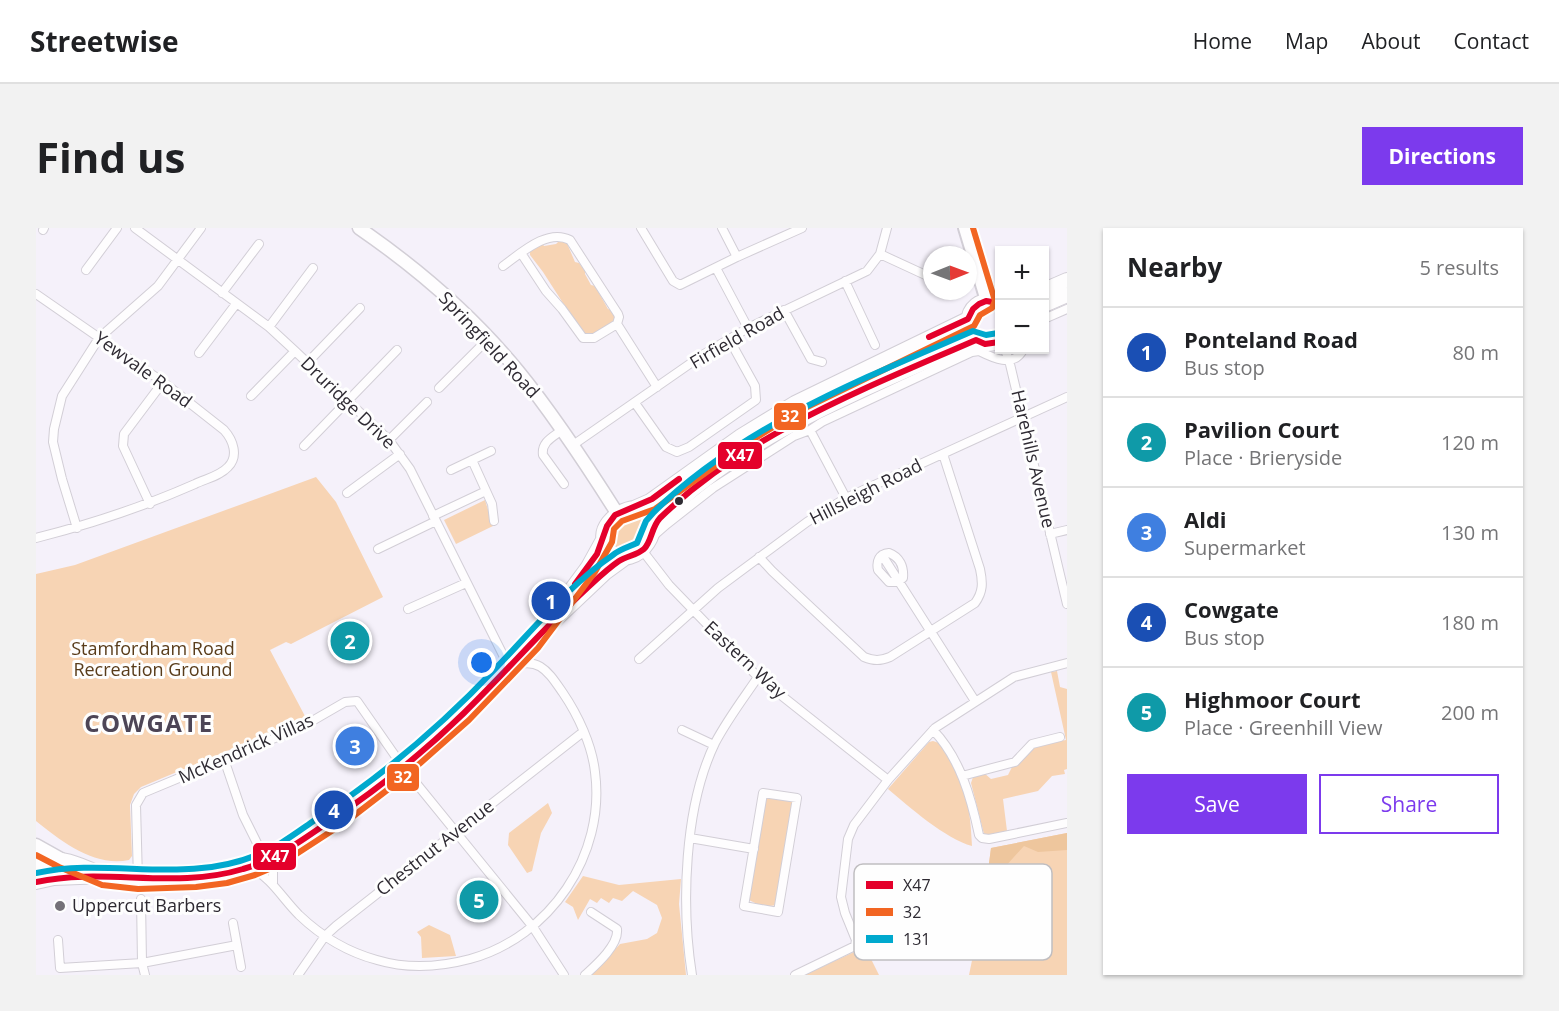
<!DOCTYPE html>
<meta charset="utf-8">
<style>
:root{--surface:#fff;--page:#f2f2f2;--text:#202124;--muted:#757577;--line:#e0e0e0;--accent:#7c3aed}
body{margin:0;font-family:"Open Sans",sans-serif;background:var(--page);color:var(--text)}
.controls{position:absolute;right:18px;top:18px;display:grid;overflow:hidden;border-radius:0px;box-shadow:0 2px 4px #0004}
.controls button{width:54px;height:54px;display:grid;place-items:center;padding:0;border:0;border-bottom:2px solid var(--line);background:var(--surface);color:var(--text);font:30px sans-serif}
.compass{position:absolute;left:887px;top:18px;width:54px;height:54px;border-radius:50%;background:var(--surface);box-shadow:0 2px 4px #0004;rotate:89deg}
.you{position:absolute;left:446px;top:435px;width:21px;height:21px;margin:-15px;border:4px solid #fff;border-radius:50%;background:#1a73e8;box-shadow:0 0 0 9px #1a73e833}
.badge{display:grid;place-items:center;width:39px;height:39px;border-radius:50%;background:var(--accent);color:#fff;font-size:20px;font-weight:700}
.pin{position:absolute;translate:-50% -50%;border:3px solid #fff;box-shadow:0 2px 6px #0006}
.list{margin:0;padding:0;list-style:none}
h2{display:flex;justify-content:space-between;align-items:center;height:78px;margin:0;padding:0 24px;font-size:26px}
h2 small{font-size:20px;font-weight:400;color:var(--muted)}
.list li{display:grid;grid-template-columns:39px 1fr auto;gap:18px;align-items:center;box-sizing:border-box;height:90px;padding:0 24px;border-top:2px solid var(--line)}
.list b{display:block;font-size:22px;white-space:nowrap}
.list p{margin:0;font-size:20px;white-space:nowrap;color:var(--muted)}
.list em{font-size:20px;font-style:normal;color:var(--muted)}
.actions{display:flex;gap:12px;padding:18px 24px}
.actions a{flex:1;padding:14px 0;border:2px solid var(--accent);border-radius:0px;text-align:center;font-size:21px;color:var(--accent)}
.actions .main{background:var(--accent);color:#fff}
.map{position:relative;flex:none;width:1031px;height:747px;overflow:hidden;border-radius:0px}
header{display:flex;align-items:center;gap:36px;box-sizing:border-box;height:84px;padding:0 30px;background:var(--surface);border-bottom:2px solid var(--line)}
header strong{font-size:28px}
nav{display:flex;gap:33px;margin-inline-start:auto;font-size:21px}
.intro{display:flex;align-items:center;justify-content:space-between;box-sizing:border-box;height:144px;padding:0 36px}
h1{margin:0;font-size:42px}
.button{padding:15px 27px;border-radius:0px;background:var(--accent);color:#fff;font-size:21px;font-weight:700}
main{display:flex;gap:36px;padding:0 36px}
aside{flex:1;background:var(--surface);border-radius:0px;box-shadow:0 2px 4px #0004}
.map>svg:first-child{display:block}
</style>
<header>
<strong>Streetwise</strong>
<nav><a>Home</a><a>Map</a><a>About</a><a>Contact</a></nav>
</header>
<div class="intro"><h1>Find us</h1><a class="button">Directions</a></div>
<main>
<div class="map">
<svg width="1031" height="747" viewBox="0 0 1031 747">
<rect width="100%" height="100%" fill="#f5f1fa"/>
<path fill="#f7d4b4" d="M523 13H530L539 34 543 35 549 43V46L555 57 559 58 572 81 576 82 579 88V93L555 107H549L545 103 507 44 494 27V22L506 15 508 18 520 16Z
M280 249 300 274 347 369 255 416 250 414 234 422 270 490 105 559 98 566 94 577 96 628 93 632C58 639 26 614 0 593V346L39 337Z
M449 272 457 298 420 316 408 292Z
M594 286C620 293 611 322 588 323L577 318 574 309 576 298Z
M1021 443 1024 459 1031 461V541L1028 542 1029 546 1016 548 1002 563 967 571 971 603 953 608 948 606 935 555 937 549 948 545 955 551 972 547 976 539C985 536 986 529 993 522 1003 514 1018 514 1030 512L1015 444Z
M897 513 903 515C929 554 934 572 936 618 910 611 873 579 852 561L893 514Z
M744 568 758 575 741 677 727 679 713 672 730 570Z
M512 575 516 585 505 605 496 643 491 645 472 617 473 605Z
M1031 605V747H933L948 674 955 620Z
M547 648 583 657 645 651 643 676 650 747H555L584 716 611 711 621 705 626 690 621 677 597 663 586 673 577 670 573 675 565 670 561 675 554 671 542 692 537 679 529 674Z
M393 697 414 707 420 728 386 730 385 709 381 704Z
M829 719 843 747H768Z"/>
<path fill="#eec69d" d="M1031 605V622L1002 624 988 618 968 640 961 676 948 674 955 620Z"/>
<g fill="none" stroke-linecap="round" stroke-linejoin="round">
<defs>
<path id="street" d="M99 0 233 99 259 123 353 212 374 241 473 439C503 428 511 442 527 465 542 487 556 517 559 544 570 627 514 709 434 731 404 739 371 741 341 732 311 724 285 708 263 687 246 670 237 652 215 639
M605 0 637 53 644 57 701 29 766 0
M686 0 701 29
M7 2 8 0
M485 25 510 63 526 81 547 110H558L581 96
M844 26 896 50
M467 38C484 26 511 0 534 12L582 86 583 89 581 96 621 159
M680 40 712 100
M50 42 81 0
M809 53 839 117
M186 65 223 16
M0 66 127 154 188 202C197 212 203 228 192 239 184 248 169 251 159 256 107 279 55 296 0 310
M748 82 775 131 786 134
M1008 91 1031 81
M233 99 277 40
M969 122 973 132 1031 376
M163 125 200 76
M272 134 324 80
M403 160 452 111
M215 168 259 123
M599 175 630 219 641 224 653 219 720 172 719 158 693 111
M526 202C517 209 505 214 507 227L528 256
M774 202 810 270
M353 212 391 174
M537 217 668 126 712 100 831 43 844 26 851 0
M268 218 361 122
M436 232 456 276 458 293
M415 242 455 223
M311 265 364 226
M114 276 87 218 88 206 127 154
M397 288 450 263
M41 300 26 251 17 214 18 201 26 168 63 110 122 58 165 0
M1014 306 1031 302
M615 310 631 296 677 260 758 208 774 202 786 194 936 124 943 123C957 130 977 140 987 122
M342 321 400 293
M606 322 633 357 722 449 852 552
M853 325C864 329 868 339 867 350L862 354H853L842 342C840 333 843 326 853 325Z
M846 327 939 473
M723 329 736 343 828 429C838 433 844 433 854 429L939 375C947 364 947 355 944 341L907 226
M372 381 430 355
M603 431 682 360 771 294 810 270 1031 169
M646 502 678 517
M897 502C924 530 935 569 943 607L946 610 953 611 1031 595
M188 531 207 587 224 621
M926 548 979 534 996 516 1024 509
M727 565 761 570 742 684 708 678Z
M654 610 718 621
M102 652 100 577 107 565 251 505 271 496 309 474 321 473 367 539 497 699 528 747
M237 655V641L241 628
M105 671 106 735 109 747
M197 695 205 739
M22 712 24 740 106 735 201 717
M262 747 289 708 300 698 547 504
M549 747C560 737 583 717 581 701L555 684
M656 747C645 677 648 579 679 515 691 492 707 471 722 449
M759 747 819 718 820 712 809 685 805 669 812 611 818 597 852 552 899 500 978 449 1031 435"/>
<path id="secondary" d="M928 0 950 73"/>
<path id="primary" d="M323 0C381 40 437 88 482 143 518 187 550 236 581 285
M0 617 25 631
M0 643 30 639 42 645"/>
<path id="highway" d="M1008 62 1031 52
M963 75C922 61 922 128 963 114
M1008 77 1031 67
M598 280 614 273 705 208 759 175 932 91
M598 280C642 288 599 351 573 322 556 303 580 282 598 280Z
M617 299C700 209 830 161 940 112
M518 385 552 339 568 310
M0 632C25 627 45 637 67 647
M0 654 18 650 69 648 102 652 160 650 190 646 215 639 241 628 306 585 367 539 427 486 495 415 570 344 592 328"/>
</defs>
<use href="#street" stroke="#d2ced6" stroke-width="10"/>
<use href="#secondary" stroke="#d2ced6" stroke-width="14"/>
<use href="#primary" stroke="#d2ced6" stroke-width="15"/>
<use href="#highway" stroke="#d2ced6" stroke-width="16"/>
<use href="#street" stroke="#fefdfe" stroke-width="8"/>
<use href="#secondary" stroke="#fefdfe" stroke-width="10"/>
<use href="#primary" stroke="#fefdfe" stroke-width="12"/>
<use href="#highway" stroke="#fefdfe" stroke-width="14"/>
<defs>
<path id="bus-1" d="M893 109 932 91 937 81 943 76 950 73 963 75
M539 356 561 326 571 298 579 287 616 271 643 251
M0 654C69 639 138 662 207 641 240 632 266 612 294 593 342 561 387 525 428 485 469 445 507 401 549 362 560 352 571 341 583 333 591 328 601 327 608 321 616 313 615 300 624 290 712 205 830 160 940 112L949 116 963 114"/>
<path id="bus-2" d="M0 627 23 639 66 657 102 661 160 659 191 655 219 647 245 636 311 593 372 546 433 492 502 420 559 344 576 314 578 301 586 293 619 281 710 216 763 183 938 98 944 87 956 80 959 73 937 0"/>
<path id="bus-3" d="M0 645C74 629 147 657 221 627 242 619 260 605 279 592 345 549 405 498 459 441 495 404 535 355 577 327 584 321 593 319 601 315L610 293 618 284C706 198 826 151 937 103L950 107 962 105"/>
</defs>
<use href="#bus-1" stroke="#fefefe" stroke-width="10"/>
<use href="#bus-2" stroke="#fefefe" stroke-width="10"/>
<use href="#bus-3" stroke="#fefefe" stroke-width="10"/>
<use href="#bus-1" stroke="#e4002b" stroke-width="6"/>
<use href="#bus-2" stroke="#f26522" stroke-width="6"/>
<use href="#bus-3" stroke="#00a9ce" stroke-width="6"/>
</g>
<circle fill="#2e2a32" stroke="#fefefe" stroke-width="2" cx="643" cy="273" r="5"/>
<circle fill="#747078" stroke="#fefefe" stroke-width="2" cx="24" cy="678" r="6"/>
<g text-anchor="middle" stroke-width="6" stroke-linejoin="round" paint-order="stroke">
<g font-size="18" fill="#2e2a32" stroke="#fefefe">
<text transform="translate(701 110) rotate(-30)" y="6">Firfield Road</text>
<text transform="translate(453 117) rotate(47)" y="6">Springfield Road</text>
<text transform="translate(107 142) rotate(36)" y="6">Yewvale Road</text>
<text transform="translate(312 175) rotate(44)" y="6">Druridge Drive</text>
<text transform="translate(997 231) rotate(77)" y="6">Harehills Avenue</text>
<text transform="translate(830 264) rotate(-27)" y="6">Hillsleigh Road</text>
<text transform="translate(709 432) rotate(43)" y="6">Eastern Way</text>
<text transform="translate(210 521) rotate(-24)" y="6">McKendrick Villas</text>
<text transform="translate(399 620) rotate(-38)" y="6">Chestnut Avenue</text>
</g>
<g font-size="18" fill="#593c1a" stroke="#fefefe">
<text x="117" y="427">Stamfordham Road<tspan x="117" dy="21">Recreation Ground</tspan></text>
</g>
<g font-size="18" fill="#2e2a32" stroke="#fefefe" text-anchor="start">
<text x="36" y="684">Uppercut Barbers</text>
</g>
<g font-size="24" font-weight="bold" letter-spacing="1.5" fill="#4d4556" stroke="#fefefe">
<text x="113" y="504">COWGATE</text>
</g>
</g>
<rect x="818" y="636" width="198" height="96" rx="9" fill="#fefefe" stroke="#c0bec1" stroke-width="1.5"/>
<rect x="830" y="653" width="27" height="8" fill="#e4002b"/>
<rect x="830" y="680" width="27" height="8" fill="#f26522"/>
<rect x="830" y="707" width="27" height="8" fill="#00a9ce"/>
<g font-size="16" fill="#2e2a32">
<text x="867" y="663">X47</text>
<text x="867" y="690">32</text>
<text x="867" y="717">131</text>
</g>
<g stroke="#fefefe" stroke-width="2">
<rect x="737" y="174" width="34" height="29" rx="6" fill="#f26522"/>
<rect x="681" y="213" width="46" height="29" rx="6" fill="#e4002b"/>
<rect x="350" y="535" width="34" height="29" rx="6" fill="#f26522"/>
<rect x="216" y="614" width="45" height="29" rx="6" fill="#e4002b"/>
</g>
<g font-size="16" text-anchor="middle" font-weight="bold" fill="#fff">
<text x="754" y="194">32</text>
<text x="704" y="233">X47</text>
<text x="367" y="555">32</text>
<text x="239" y="634">X47</text>
</g>
</svg>
<div class="controls">
<button>+</button>
<button>−</button>
</div>
<svg class="compass" viewBox="-18 -18 36 36"><path d="M0-13l5 13h-10z" fill="#e53935"/><path d="M0 13l5-13h-10z" fill="#757577"/></svg>
<div class="you"></div>
<div class="pin badge" style="left:515px;top:373px;background:#1a4fb4">1</div>
<div class="pin badge" style="left:314px;top:413px;background:#0f9aa8">2</div>
<div class="pin badge" style="left:319px;top:518px;background:#3f7fe0">3</div>
<div class="pin badge" style="left:298px;top:582px;background:#1a4fb4">4</div>
<div class="pin badge" style="left:443px;top:672px;background:#0f9aa8">5</div>
</div>
<aside>
<h2>Nearby<small>5 results</small></h2>
<ul class="list">
<li><span class="badge" style="background:#1a4fb4">1</span><div><b>Ponteland Road</b><p>Bus stop</p></div><em>80 m</em></li>
<li><span class="badge" style="background:#0f9aa8">2</span><div><b>Pavilion Court</b><p>Place · Brieryside</p></div><em>120 m</em></li>
<li><span class="badge" style="background:#3f7fe0">3</span><div><b>Aldi</b><p>Supermarket</p></div><em>130 m</em></li>
<li><span class="badge" style="background:#1a4fb4">4</span><div><b>Cowgate</b><p>Bus stop</p></div><em>180 m</em></li>
<li><span class="badge" style="background:#0f9aa8">5</span><div><b>Highmoor Court</b><p>Place · Greenhill View</p></div><em>200 m</em></li>
</ul>
<div class="actions"><a class="main">Save</a><a>Share</a></div>
</aside>
</main>
